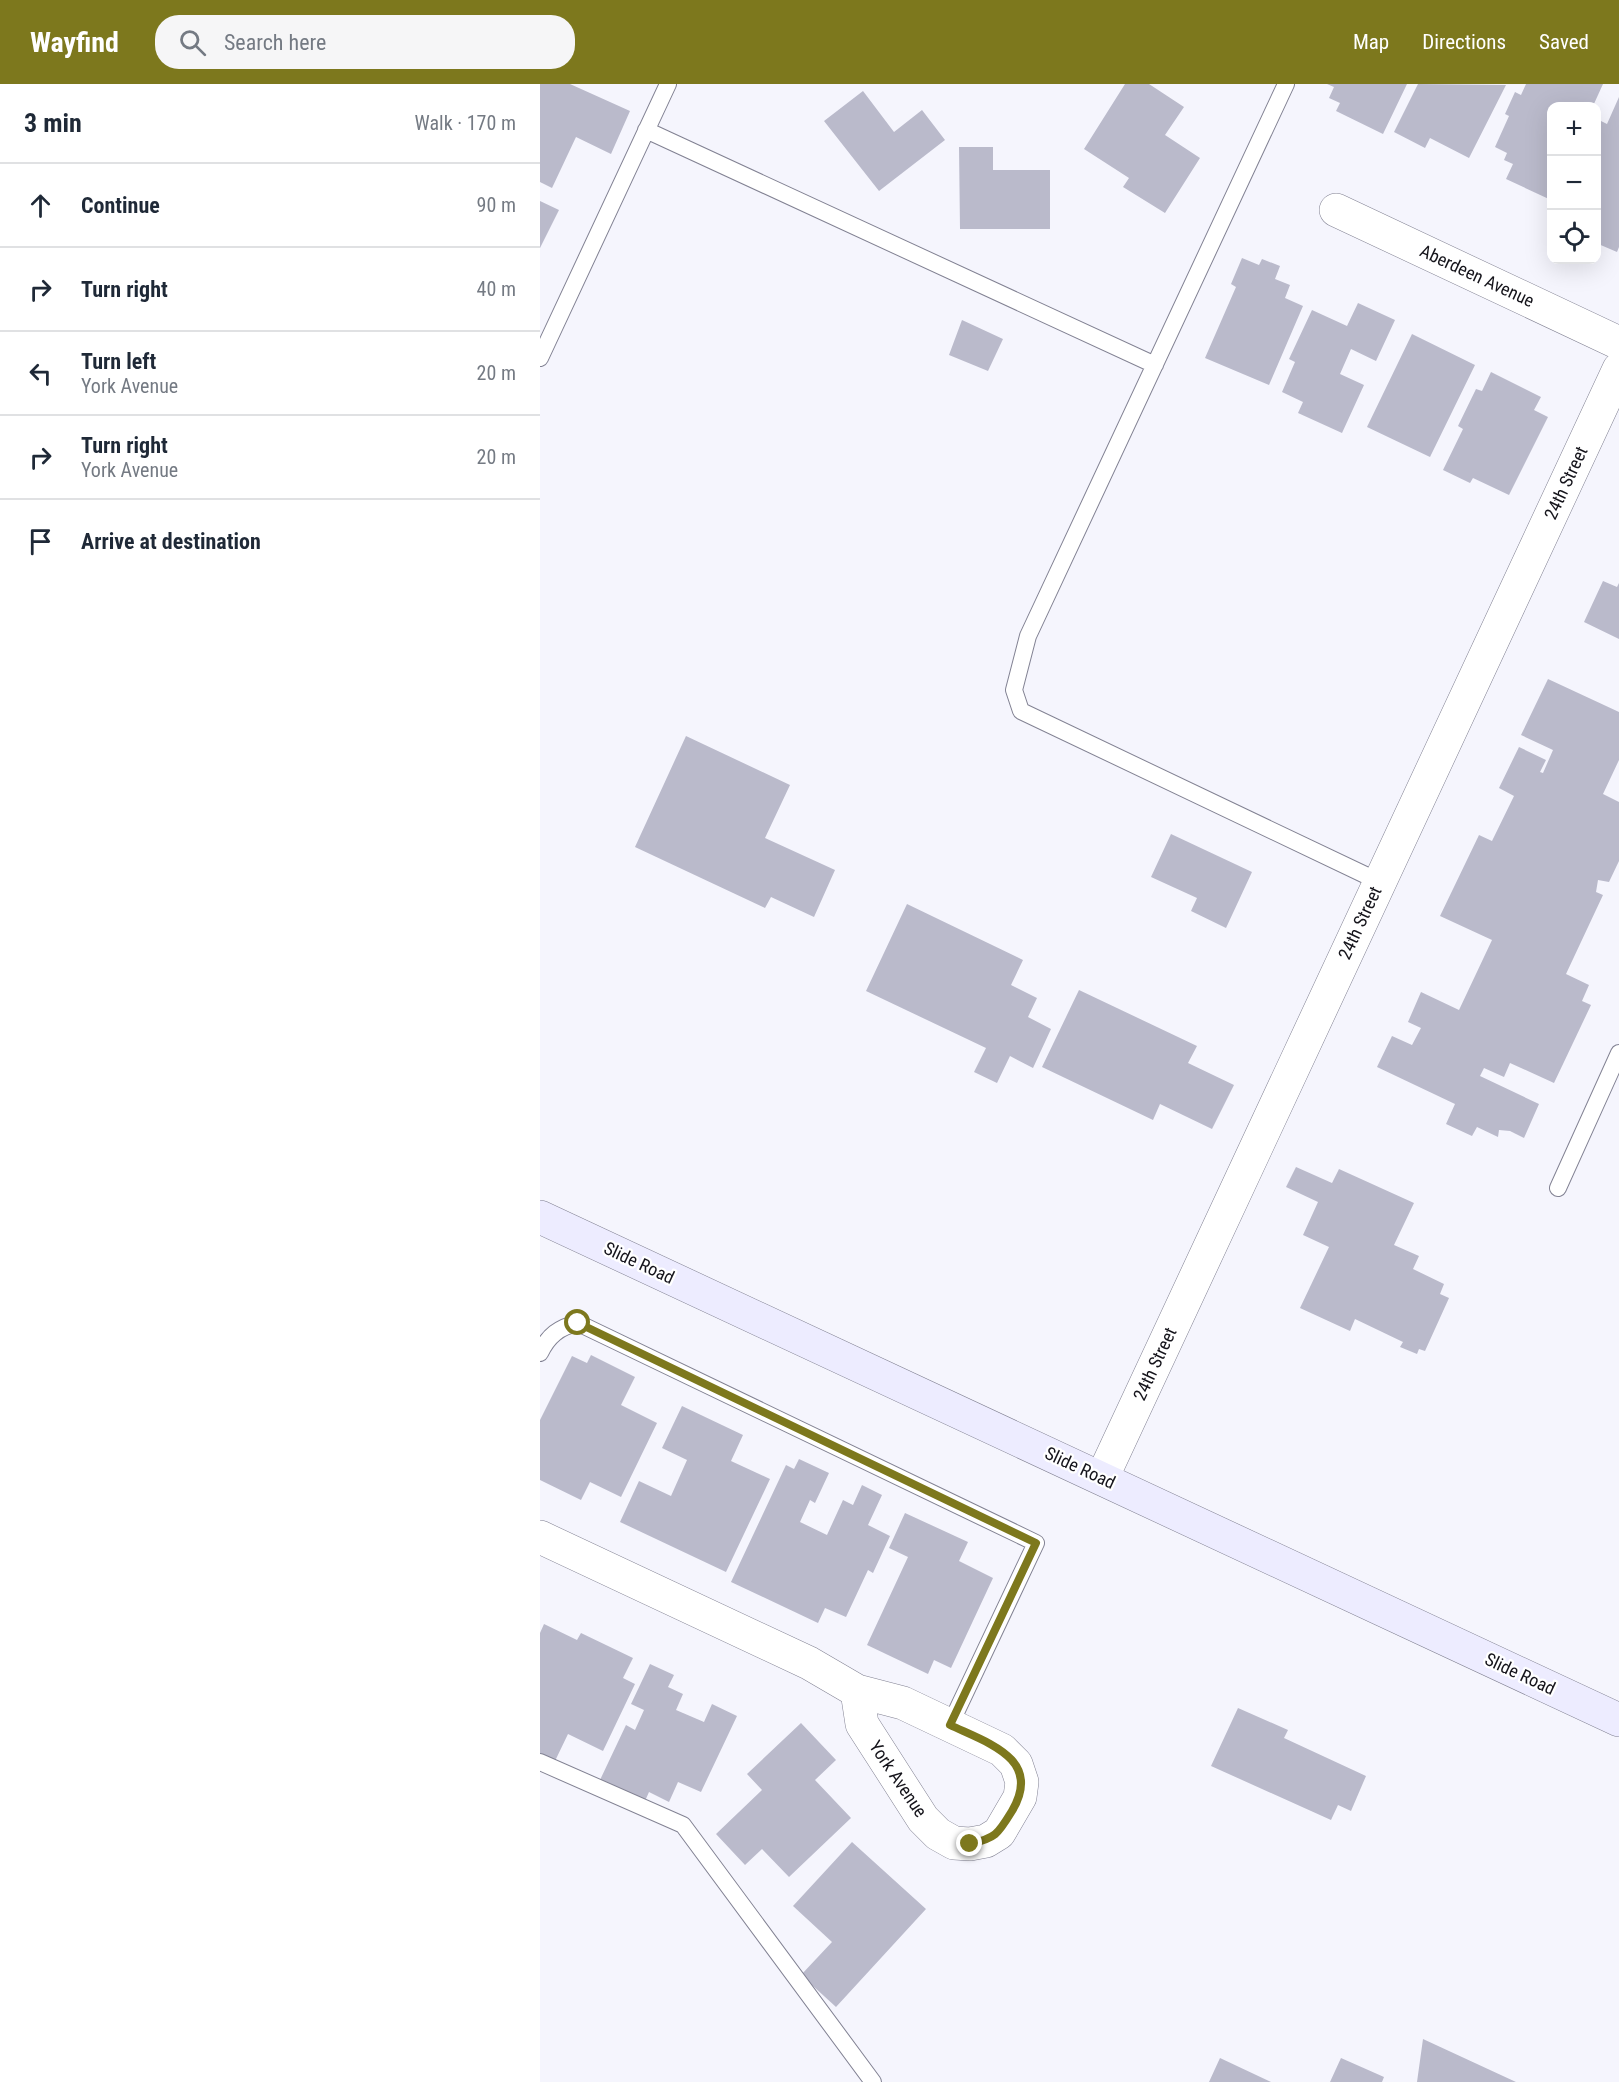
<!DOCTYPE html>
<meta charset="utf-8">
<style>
:root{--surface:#fff;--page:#f6f6f7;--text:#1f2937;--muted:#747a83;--line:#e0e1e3;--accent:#7d781d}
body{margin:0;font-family:"Roboto Condensed",sans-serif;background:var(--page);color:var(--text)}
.controls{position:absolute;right:18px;top:18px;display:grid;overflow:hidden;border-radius:12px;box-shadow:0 6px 24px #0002}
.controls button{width:54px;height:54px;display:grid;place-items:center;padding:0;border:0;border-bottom:2px solid var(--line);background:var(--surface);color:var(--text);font:30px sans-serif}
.stop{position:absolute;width:18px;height:18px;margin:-14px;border:4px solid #7d781d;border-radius:50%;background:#fff}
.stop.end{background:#7d781d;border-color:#fff;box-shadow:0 2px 6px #0008}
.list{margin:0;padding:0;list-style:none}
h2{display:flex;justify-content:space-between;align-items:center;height:78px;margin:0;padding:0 24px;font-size:26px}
h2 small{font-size:20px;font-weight:400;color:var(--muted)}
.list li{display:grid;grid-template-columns:39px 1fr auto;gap:18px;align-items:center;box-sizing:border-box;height:84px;padding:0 24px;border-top:2px solid var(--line)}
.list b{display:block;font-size:22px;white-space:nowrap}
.list p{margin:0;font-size:20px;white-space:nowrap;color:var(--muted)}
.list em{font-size:20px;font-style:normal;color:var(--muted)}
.icon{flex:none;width:33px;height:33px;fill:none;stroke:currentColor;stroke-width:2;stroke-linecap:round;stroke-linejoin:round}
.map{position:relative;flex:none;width:1079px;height:1998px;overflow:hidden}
header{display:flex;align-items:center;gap:36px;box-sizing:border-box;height:84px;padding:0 30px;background:var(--accent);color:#fff}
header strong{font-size:28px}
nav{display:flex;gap:33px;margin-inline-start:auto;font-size:21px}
.search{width:420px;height:54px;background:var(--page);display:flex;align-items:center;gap:15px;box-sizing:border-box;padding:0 21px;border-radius:24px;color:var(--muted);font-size:22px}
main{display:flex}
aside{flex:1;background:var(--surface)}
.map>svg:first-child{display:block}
</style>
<header>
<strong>Wayfind</strong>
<div class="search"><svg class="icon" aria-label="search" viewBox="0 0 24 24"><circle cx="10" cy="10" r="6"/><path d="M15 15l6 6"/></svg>Search here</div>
<nav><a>Map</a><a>Directions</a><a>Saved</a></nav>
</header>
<main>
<aside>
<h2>3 min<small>Walk · 170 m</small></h2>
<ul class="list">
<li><svg class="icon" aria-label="ahead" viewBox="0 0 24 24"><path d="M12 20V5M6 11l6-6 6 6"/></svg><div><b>Continue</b></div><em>90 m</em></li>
<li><svg class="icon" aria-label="right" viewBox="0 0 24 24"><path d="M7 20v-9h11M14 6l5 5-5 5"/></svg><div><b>Turn right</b></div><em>40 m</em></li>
<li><svg class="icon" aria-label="left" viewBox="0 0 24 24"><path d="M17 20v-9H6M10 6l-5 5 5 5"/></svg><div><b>Turn left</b><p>York Avenue</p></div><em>20 m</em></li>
<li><svg class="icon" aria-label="right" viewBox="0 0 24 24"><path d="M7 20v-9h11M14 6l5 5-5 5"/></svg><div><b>Turn right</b><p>York Avenue</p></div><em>20 m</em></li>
<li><svg class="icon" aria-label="arrive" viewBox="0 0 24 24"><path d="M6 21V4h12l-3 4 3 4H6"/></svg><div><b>Arrive at destination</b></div></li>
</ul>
</aside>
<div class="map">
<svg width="1079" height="1998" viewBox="0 0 1079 1998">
<rect width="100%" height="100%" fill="#f5f5fd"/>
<path fill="#babacb" d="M0 0H30L90 27 71 70 36 53 12 104 0 98Z
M585 0H609L644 23 625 51 660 74 625 129 583 103 589 94 544 65Z
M787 0H867L843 50 796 27 800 19 789 14 794 3Z
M878 0 966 1 929 74 890 54 885 64 854 48Z
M986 0H1063L1053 22H1011V116L966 95 973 80 964 76 967 69 955 63 969 32 965 30 975 8 981 11Z
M323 7 354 48 382 26 405 56 339 107 284 37Z
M1079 13V163L1077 168 1056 159V46L1061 37 1067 40Z
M419 63H453V86H510V145H420Z
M0 117 19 126 0 164Z
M702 174 719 181 722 175 740 182 735 195 750 201 745 214 763 222 729 301 665 274 696 203 691 200Z
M818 219 855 236 836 277 811 265 800 290 824 301 802 349 758 329 763 318 742 308 755 278 749 275 772 226 807 242Z
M422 236 463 255 448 287 409 271Z
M872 250 935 281 890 373 827 343Z
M951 288 1001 313 994 326 1008 333 969 411 933 394 930 399 903 386 923 345 918 342 936 305 942 307Z
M1063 497 1077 503 1079 499V555L1044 538Z
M1008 595 1079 628V676L1063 710 1079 718V777L1069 798 1058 796 1056 808 1063 811 1026 890 1049 901 1042 917 1051 921 1014 999 970 979 964 993 944 984 940 992 999 1020 984 1054 970 1047 959 1046 958 1053 937 1043 932 1052 906 1040 915 1020 837 983 852 952 872 961 881 944 868 938 881 908 919 926 952 856 900 832 939 751 952 757 974 712 959 704 979 663 1006 676 1000 688 1003 689 1013 666 981 651Z
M146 652 250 701 225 754 295 786 274 833 231 813 225 824 95 763Z
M631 750 712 788 686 844 651 827 657 814 611 793Z
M367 820 483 876 471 901 497 914 488 933 511 945 493 984 470 972 457 999 434 988 446 964 326 907Z
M539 906 657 962 648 979 694 1001 672 1045 620 1020 613 1036 502 983Z
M756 1083 792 1099 799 1085 874 1119 854 1161 879 1172 873 1185 904 1200 900 1210 909 1214 885 1267 879 1265 877 1270 860 1263 863 1258 815 1235 810 1247 760 1224 789 1163 763 1151 778 1118 746 1103Z
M51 1271 95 1293 81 1321 117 1339 81 1413 50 1398 41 1416 0 1396V1336L32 1272 47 1279Z
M142 1322 203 1351 191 1377 230 1395 186 1488 80 1438 99 1397 131 1412 147 1376 122 1364Z
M259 1375 289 1389 275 1419 270 1416 260 1438 287 1451 303 1416 313 1421 322 1401 342 1411 328 1441 350 1452 333 1489 328 1486 306 1533 285 1524 278 1539 191 1498 246 1381 254 1385Z
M365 1429 428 1458 419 1477 453 1494 411 1584 394 1576 388 1590 327 1561 368 1473 349 1464Z
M4 1540 37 1556 41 1549 93 1574 83 1594 95 1600 63 1667 28 1650 15 1677 0 1669V1549Z
M110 1580 134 1591 128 1603 143 1610 136 1626 164 1638 172 1620 197 1632 161 1708 138 1698 129 1718 109 1708 105 1717 60 1696 86 1641 95 1646 104 1626 91 1620Z
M698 1624 748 1646 744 1654 826 1692 811 1727 798 1721 791 1736 671 1682Z
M261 1639 296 1676 275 1696 311 1734 249 1793 222 1765 205 1781 176 1750 222 1706 207 1690Z
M312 1758 386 1825 296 1923 261 1891 292 1858 253 1822Z
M883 1955 976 1998H877Z
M680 1974 731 1998H669Z
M801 1974 844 1993 842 1998H790Z"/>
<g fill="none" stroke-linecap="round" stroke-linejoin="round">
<defs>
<path id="service" d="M746 0 488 552 474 606 481 627 840 798
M106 46 615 281
M0 274 128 0
M1018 1104 1079 969
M0 1269C8 1252 19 1243 38 1239L496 1459 410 1641
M0 1678 143 1741 333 1998"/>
<path id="minor" d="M796 126 1079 259
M562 1394 1079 285
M0 1453 269 1579 317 1607 363 1619 462 1666 476 1680 482 1698 480 1713 459 1749 446 1757 430 1760 414 1759 398 1750 383 1735 322 1640 317 1607"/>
<path id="secondary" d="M0 1133 1079 1636"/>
</defs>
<use href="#service" stroke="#828293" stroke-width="18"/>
<use href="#minor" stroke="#828293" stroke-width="34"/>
<use href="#secondary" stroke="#828293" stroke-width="34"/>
<use href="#service" stroke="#fff" stroke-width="16"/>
<use href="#minor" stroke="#fff" stroke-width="33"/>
<use href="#secondary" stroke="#edecff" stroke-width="33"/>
</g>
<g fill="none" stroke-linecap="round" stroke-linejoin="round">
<path stroke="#7d781d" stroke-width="8" d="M38 1239 496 1459 410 1641C448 1659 503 1675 472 1727 458 1750 456 1754 430 1760"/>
</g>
<g text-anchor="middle" stroke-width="4.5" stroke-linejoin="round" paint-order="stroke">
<g font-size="18" fill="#15141b" stroke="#fff">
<text transform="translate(937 192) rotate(25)" y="6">Aberdeen Avenue</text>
<text transform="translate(1026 399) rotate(-65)" y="6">24th Street</text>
<text transform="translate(820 839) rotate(-65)" y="6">24th Street</text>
<text transform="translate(99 1179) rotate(25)" y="6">Slide Road</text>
<text transform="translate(615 1280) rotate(-65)" y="6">24th Street</text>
<text transform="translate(540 1384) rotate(25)" y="6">Slide Road</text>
<text transform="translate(980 1590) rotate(25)" y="6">Slide Road</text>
<text transform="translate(358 1695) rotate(56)" y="6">York Avenue</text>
</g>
</g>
</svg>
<div class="controls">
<button>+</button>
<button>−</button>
<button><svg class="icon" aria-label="locate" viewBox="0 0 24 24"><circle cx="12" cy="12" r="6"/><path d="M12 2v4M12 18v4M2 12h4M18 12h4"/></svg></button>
</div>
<div class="stop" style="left:38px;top:1239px"></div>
<div class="stop end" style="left:430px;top:1760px"></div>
</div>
</main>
